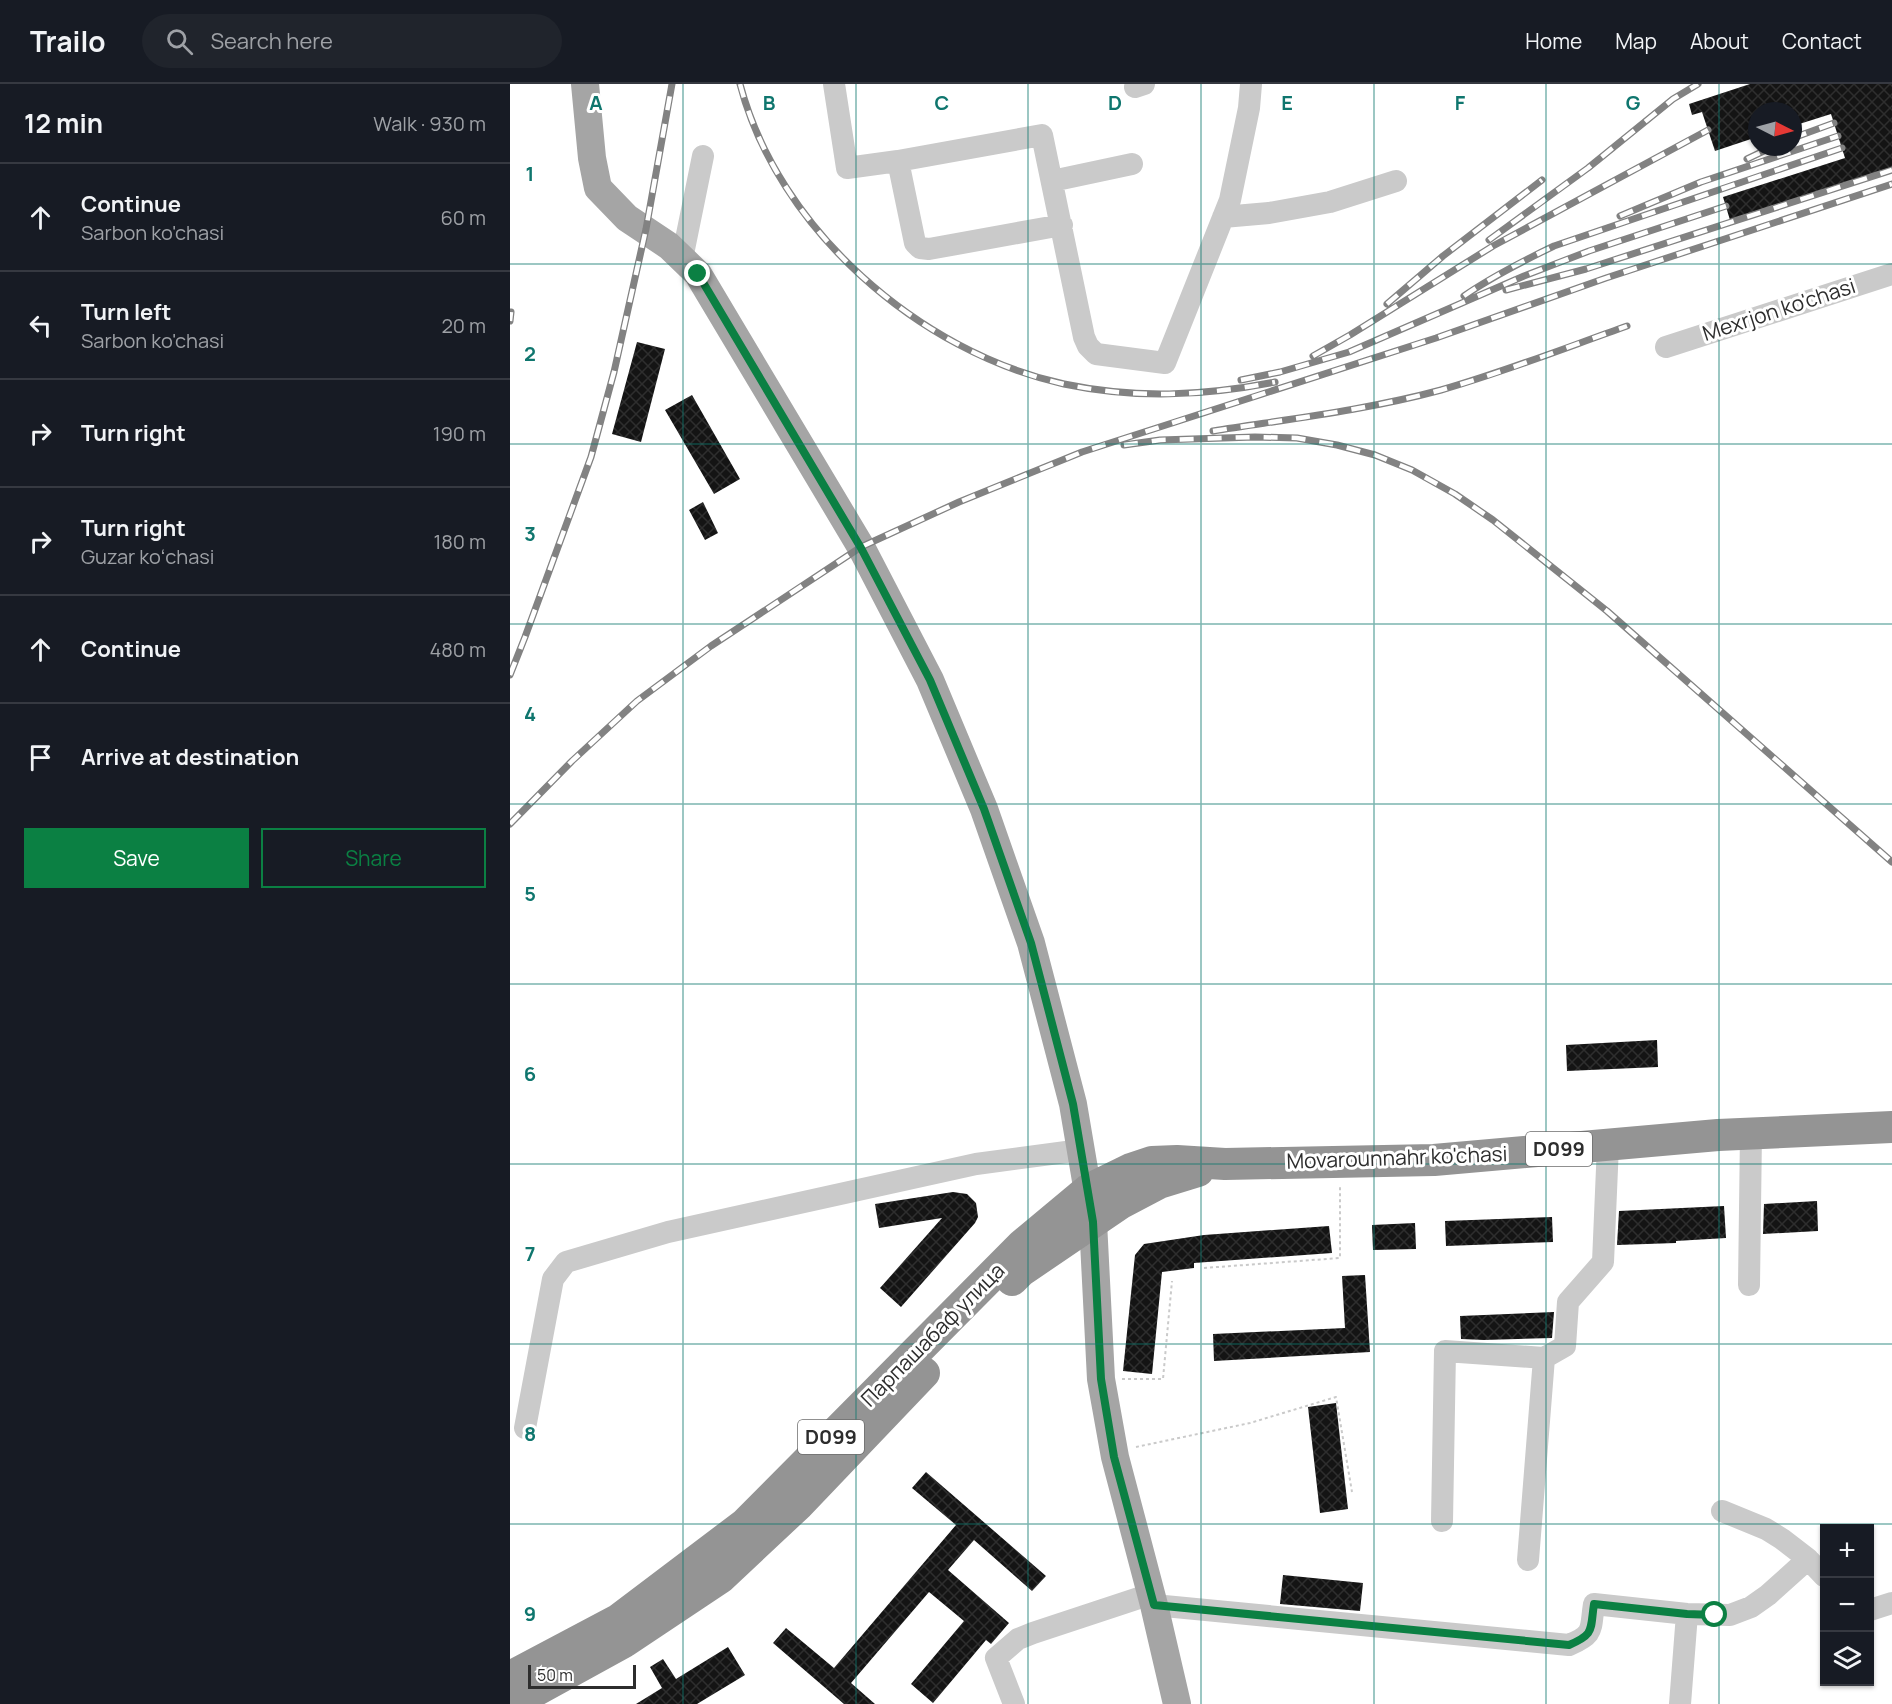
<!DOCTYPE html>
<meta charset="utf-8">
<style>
:root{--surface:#171b24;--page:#20242c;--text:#f1f3f6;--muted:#9ea1a6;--line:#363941;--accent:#0b8043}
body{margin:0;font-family:Manrope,sans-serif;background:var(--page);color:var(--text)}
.controls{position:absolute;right:18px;bottom:18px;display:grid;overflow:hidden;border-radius:0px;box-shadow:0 2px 4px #0004}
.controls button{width:54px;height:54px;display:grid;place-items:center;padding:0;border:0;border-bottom:2px solid var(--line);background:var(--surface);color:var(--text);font:30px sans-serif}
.compass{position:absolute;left:1238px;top:18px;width:54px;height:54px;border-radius:50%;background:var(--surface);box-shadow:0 2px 4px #0004;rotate:96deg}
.scale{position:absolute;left:18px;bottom:15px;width:108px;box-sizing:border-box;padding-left:6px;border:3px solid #2d2d2d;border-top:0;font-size:16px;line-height:21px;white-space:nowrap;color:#2d2d2d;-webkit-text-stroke:4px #fff;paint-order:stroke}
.stop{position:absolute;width:18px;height:18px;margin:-14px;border:4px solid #0b8043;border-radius:50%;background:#fff}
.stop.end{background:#0b8043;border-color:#fff;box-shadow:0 2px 6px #0008}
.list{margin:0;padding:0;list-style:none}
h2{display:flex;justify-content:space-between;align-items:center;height:78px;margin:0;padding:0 24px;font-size:26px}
h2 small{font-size:20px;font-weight:400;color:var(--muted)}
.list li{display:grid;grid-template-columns:39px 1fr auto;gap:18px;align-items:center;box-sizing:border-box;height:108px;padding:0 24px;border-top:2px solid var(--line)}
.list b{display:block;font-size:22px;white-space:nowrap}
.list p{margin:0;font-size:20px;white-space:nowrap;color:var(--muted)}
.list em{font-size:20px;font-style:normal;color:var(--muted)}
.actions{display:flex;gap:12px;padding:18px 24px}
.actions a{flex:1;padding:14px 0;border:2px solid var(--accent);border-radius:0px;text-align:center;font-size:21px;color:var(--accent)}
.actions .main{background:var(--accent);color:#fff}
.icon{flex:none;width:33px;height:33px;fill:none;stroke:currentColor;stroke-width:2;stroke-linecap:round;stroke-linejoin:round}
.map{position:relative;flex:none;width:1382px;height:1620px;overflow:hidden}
header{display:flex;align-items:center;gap:36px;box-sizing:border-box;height:84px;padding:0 30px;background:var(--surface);border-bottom:2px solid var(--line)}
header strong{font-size:28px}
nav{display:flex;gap:33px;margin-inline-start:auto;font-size:21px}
.search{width:420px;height:54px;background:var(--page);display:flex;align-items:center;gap:15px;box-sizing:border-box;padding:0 21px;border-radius:33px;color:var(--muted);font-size:22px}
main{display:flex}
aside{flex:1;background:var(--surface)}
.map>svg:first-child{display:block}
</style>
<header>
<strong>Trailo</strong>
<div class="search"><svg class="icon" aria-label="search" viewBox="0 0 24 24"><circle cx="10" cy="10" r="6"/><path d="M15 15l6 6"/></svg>Search here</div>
<nav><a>Home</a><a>Map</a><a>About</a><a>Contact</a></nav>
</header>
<main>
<aside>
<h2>12 min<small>Walk · 930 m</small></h2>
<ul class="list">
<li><svg class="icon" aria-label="ahead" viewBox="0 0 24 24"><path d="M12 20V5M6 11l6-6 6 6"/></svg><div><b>Continue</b><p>Sarbon ko'chasi</p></div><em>60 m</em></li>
<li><svg class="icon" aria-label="left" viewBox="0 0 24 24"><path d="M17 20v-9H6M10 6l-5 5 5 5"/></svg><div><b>Turn left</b><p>Sarbon ko'chasi</p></div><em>20 m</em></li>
<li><svg class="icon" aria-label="right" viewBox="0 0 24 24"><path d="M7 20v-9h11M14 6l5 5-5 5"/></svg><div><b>Turn right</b></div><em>190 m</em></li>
<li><svg class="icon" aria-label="right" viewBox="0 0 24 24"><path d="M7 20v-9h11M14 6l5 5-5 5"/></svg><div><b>Turn right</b><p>Guzar koʻchasi</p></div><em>180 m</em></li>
<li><svg class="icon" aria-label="ahead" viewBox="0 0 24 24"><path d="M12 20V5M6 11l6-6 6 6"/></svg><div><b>Continue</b></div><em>480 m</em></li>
<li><svg class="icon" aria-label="arrive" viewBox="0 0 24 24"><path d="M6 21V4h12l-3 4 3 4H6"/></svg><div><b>Arrive at destination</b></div></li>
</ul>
<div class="actions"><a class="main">Save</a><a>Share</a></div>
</aside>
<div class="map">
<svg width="1382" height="1620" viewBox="0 0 1382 1620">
<defs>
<pattern id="building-cross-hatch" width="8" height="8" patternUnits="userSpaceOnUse" patternTransform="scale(1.5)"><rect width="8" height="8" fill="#141414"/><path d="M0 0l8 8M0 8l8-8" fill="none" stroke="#2e2e2e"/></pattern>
</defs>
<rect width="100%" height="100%" fill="#fff"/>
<path fill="url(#building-cross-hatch)" d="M1240 0H1382V84L1220 136 1213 113 1335 74 1321 30 1283 42V27H1247V53L1205 67 1192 28 1182 31 1179 20Z
M127 258 155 265 131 358 102 350Z
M182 311 230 395 204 410 155 326Z
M193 418 208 449 195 456 179 426Z
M1147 956 1148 983 1057 987 1056 961Z
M443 1108 457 1110 466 1119 468 1133 465 1139 391 1223 370 1204 432 1134 369 1144 365 1120Z
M1307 1117 1308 1147 1253 1150 1254 1120Z
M1214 1122 1216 1154 1166 1157V1159L1107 1161 1109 1127Z
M1042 1133 1043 1158 936 1162 935 1137Z
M905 1139 906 1165 863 1166 862 1141Z
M819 1142 822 1169 684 1179V1184L652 1188 642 1290 613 1287 625 1171 634 1160 694 1151Z
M855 1191 860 1268 704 1277 703 1250 835 1244 832 1192Z
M1044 1228 1042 1254 974 1256 951 1255 950 1232Z
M826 1319 838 1425 810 1429 798 1323Z
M416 1388 536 1492 522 1507 464 1456 438 1486 499 1539 481 1560 476 1556 423 1619 401 1600 454 1537 419 1508 341 1599 365 1620H334L263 1559 276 1544 324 1584 446 1441 402 1404Z
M773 1491 853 1499 850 1527 770 1520Z
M218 1563 235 1591 187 1620H126L152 1604 140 1583 153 1575 166 1595Z"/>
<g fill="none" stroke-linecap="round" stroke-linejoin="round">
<path stroke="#cacaca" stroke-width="2" stroke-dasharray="3 3" stroke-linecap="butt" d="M694 1184 830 1174V1101
M612 1295H653L662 1197
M626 1363 740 1339 826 1313 842 1408"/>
<path stroke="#cacaca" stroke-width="22" d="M324 0 337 84 388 77 532 51 574 253 578 262 586 270 655 279 720 116 739 24 741 0
M625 3 634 0
M388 77 405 159 410 164 419 165 552 141
M542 97 622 80
M713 133 759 129 820 118 886 97
M172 175 193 72
M1156 263 1382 190
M1239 1201 1241 1049
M15 1344 43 1195 56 1178 158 1148 466 1080 571 1066
M1212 1427 1256 1445 1272 1455 1298 1475
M932 1437 935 1267 1034 1274
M1018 1476 1034 1274 1055 1262 1058 1218 1093 1178 1098 1061
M644 1521 1059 1561C1085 1550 1080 1546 1084 1520L1177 1530 1220 1531 1241 1523 1258 1511 1298 1475 1314 1492
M1360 1526 1382 1519
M504 1620 486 1574 508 1555 523 1549 641 1510
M1170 1620 1177 1530"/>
<path stroke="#a5a5a5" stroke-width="28" d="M75 0 82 74 88 104 117 134 159 162 188 190 351 463 420 596 474 725 521 859 563 1020 583 1138 591 1295 605 1373 644 1521 667 1620"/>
<path stroke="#949494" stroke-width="32" d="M502 1196 511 1187 611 1119 649 1099 688 1087
M0 1593 108 1536 235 1440 512 1161 578 1106 621 1085 642 1078 667 1077 715 1080 924 1076 1208 1051 1382 1043
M0 1619 23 1608 114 1558 210 1494 289 1420 414 1289"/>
<defs>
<path id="rail" d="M230 0C268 145 409 268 554 300 626 315 693 312 765 298
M1283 54 1324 39
M1237 75 1262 63
M1110 132 1191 98 1328 52
M979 156 1078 84 1163 15 1188 0
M996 206 1076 185 1382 86
M954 212C983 192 1013 177 1044 162L1332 64
M877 220 933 172 1032 96
M0 237 1 228
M803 272 840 251 983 162 1198 46
M731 296 770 288 839 268 1014 192 1079 167 1216 122
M703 347C779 335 857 326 931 306 994 288 1055 264 1117 242
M614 361 650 356 745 353 787 354 827 361 865 371 902 386 945 410 983 436 1097 527 1382 778
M0 591 15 553 81 373 104 288 136 145 162 0
M0 740 62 677 127 617 201 562 351 463 449 418 572 368 926 254 1096 194 1382 100"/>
</defs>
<use href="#rail" stroke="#828282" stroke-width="7"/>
<use href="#rail" stroke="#fff" stroke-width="4.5" stroke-dasharray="14" stroke-linecap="butt"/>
</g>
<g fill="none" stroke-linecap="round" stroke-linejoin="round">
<path stroke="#0b8043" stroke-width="8" d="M188 190 351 464 420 596 474 725 521 859 563 1020 583 1138 591 1295 604 1373 644 1521 1059 1561C1085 1550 1080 1546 1084 1520L1177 1530 1205 1531"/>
</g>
<path fill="none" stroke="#0f766e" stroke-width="1.5" stroke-opacity="0.55" d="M173 0V1620M346 0V1620M518 0V1620M691 0V1620M864 0V1620M1036 0V1620M1209 0V1620M0 180H1382M0 360H1382M0 540H1382M0 720H1382M0 900H1382M0 1080H1382M0 1260H1382M0 1440H1382"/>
<g text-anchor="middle" stroke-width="6" stroke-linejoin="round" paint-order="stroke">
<g fill="#fff" stroke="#6c6c6c" stroke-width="1.5">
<rect x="1016" y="1048" width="66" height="34" rx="4.5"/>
<rect x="288" y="1336" width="66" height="34" rx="4.5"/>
</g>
<g font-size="20" font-weight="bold" fill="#2d2d2d">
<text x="1049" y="1072">D099</text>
<text x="321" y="1360">D099</text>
</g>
<g font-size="21" fill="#2d2d2d" stroke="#fff">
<text transform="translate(1269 226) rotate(-18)" y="7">Mexrjon ko'chasi</text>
<text transform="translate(887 1074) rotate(-2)" y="7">Movarounnahr ko'chasi</text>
<text transform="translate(423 1251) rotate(-45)" y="7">Парпашабаф улица</text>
</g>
</g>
<g font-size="20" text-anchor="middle" font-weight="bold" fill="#0f766e" stroke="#fff" stroke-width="6" stroke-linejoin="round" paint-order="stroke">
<text x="86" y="26">A</text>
<text x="259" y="26">B</text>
<text x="432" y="26">C</text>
<text x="605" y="26">D</text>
<text x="777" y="26">E</text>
<text x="950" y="26">F</text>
<text x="1123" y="26">G</text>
<text x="20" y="97">1</text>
<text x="20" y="277">2</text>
<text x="20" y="457">3</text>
<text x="20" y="637">4</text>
<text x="20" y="817">5</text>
<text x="20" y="997">6</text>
<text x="20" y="1177">7</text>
<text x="20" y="1357">8</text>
<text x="20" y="1537">9</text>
</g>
</svg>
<div class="controls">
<button>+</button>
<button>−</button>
<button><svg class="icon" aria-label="layers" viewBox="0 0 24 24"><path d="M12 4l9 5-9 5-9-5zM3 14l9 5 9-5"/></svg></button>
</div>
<svg class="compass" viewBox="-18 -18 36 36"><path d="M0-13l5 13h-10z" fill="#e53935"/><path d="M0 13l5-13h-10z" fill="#9ea1a6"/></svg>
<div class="scale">50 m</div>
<div class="stop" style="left:1205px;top:1531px"></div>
<div class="stop end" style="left:188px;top:190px"></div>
</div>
</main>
